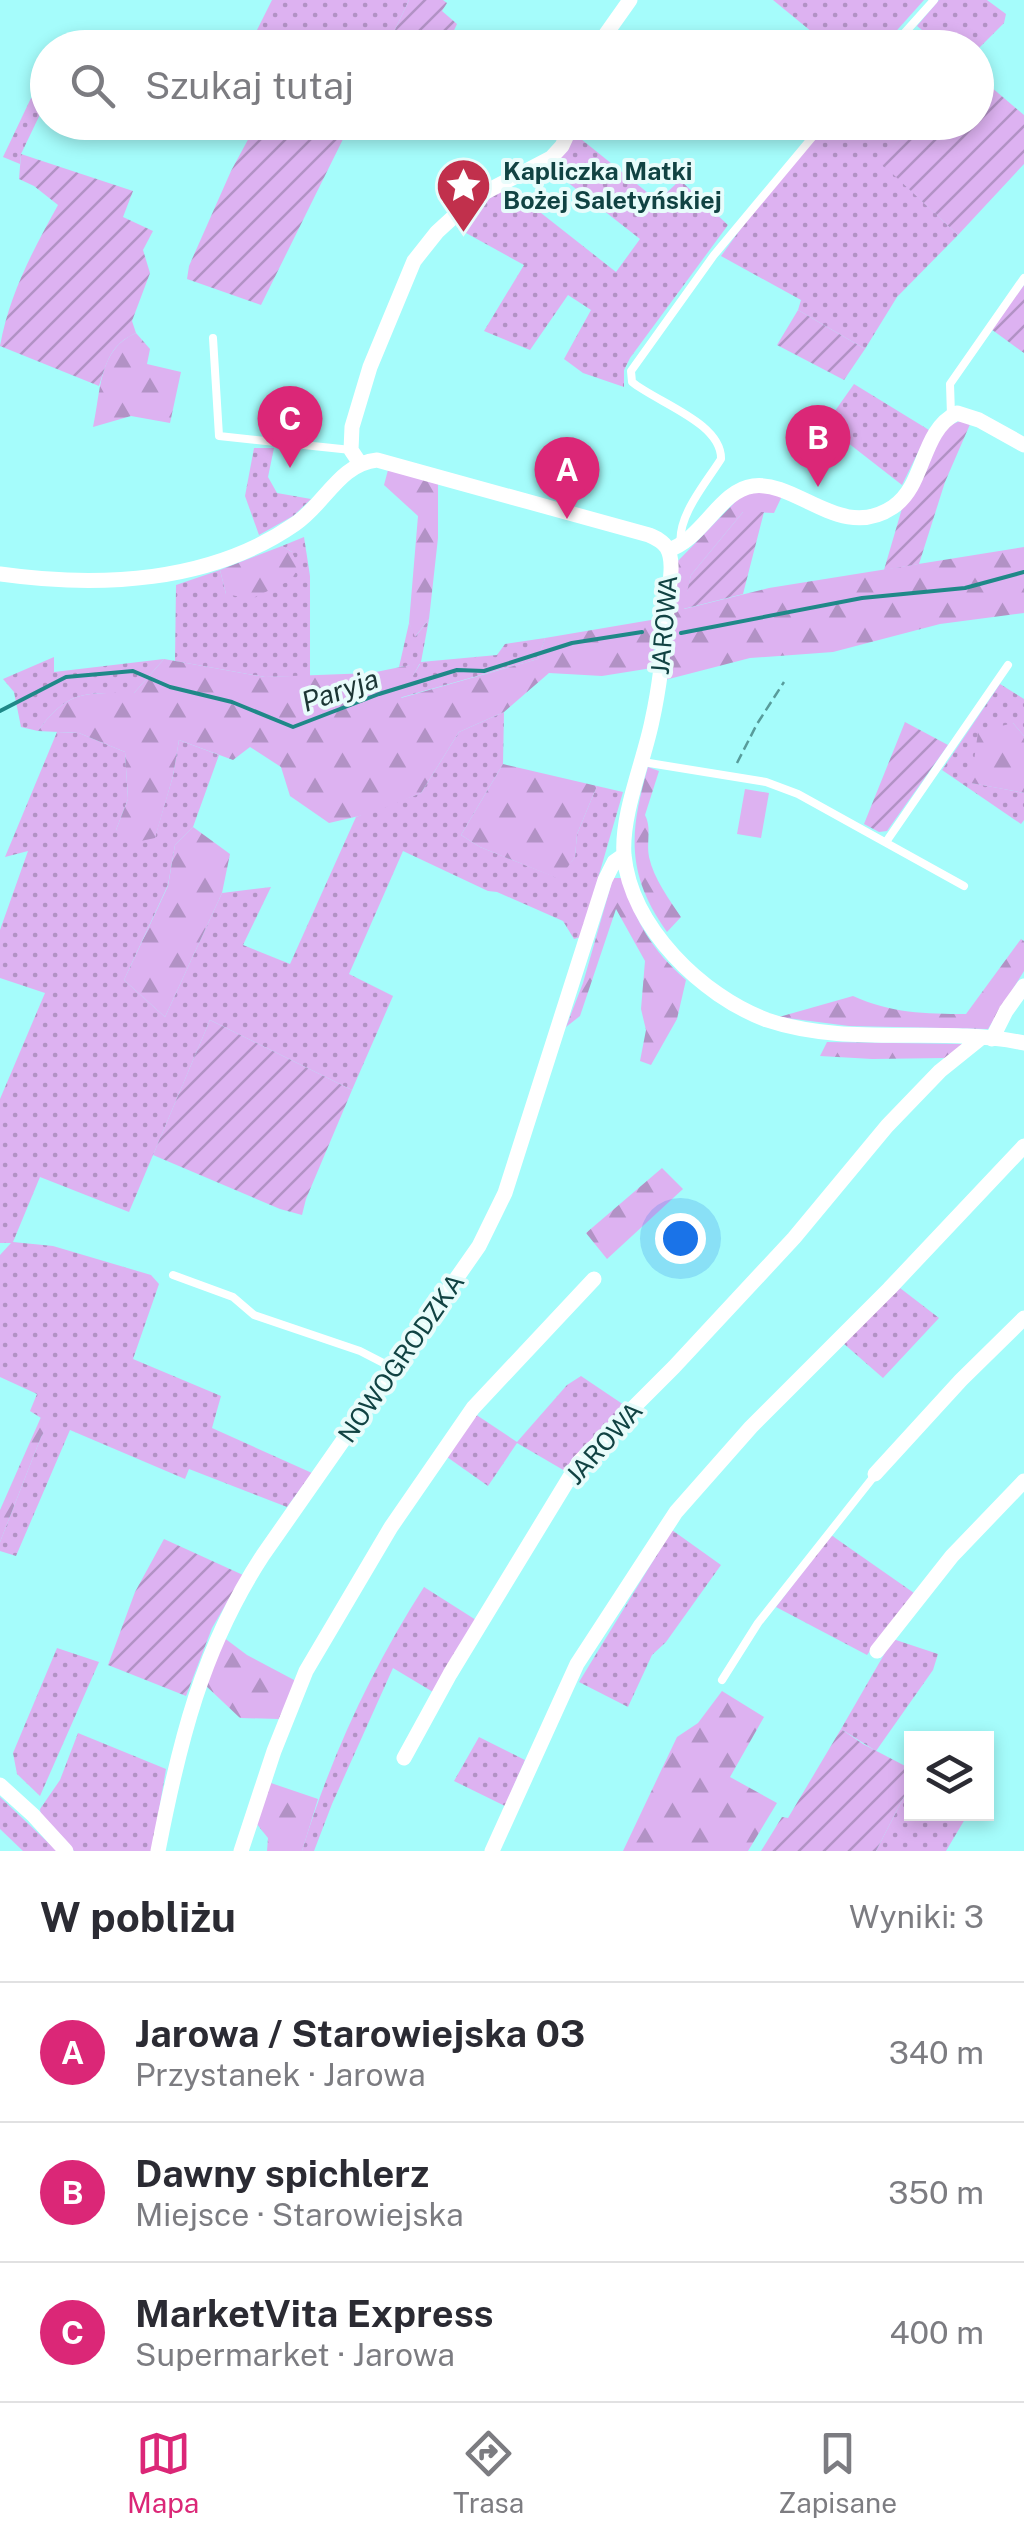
<!DOCTYPE html>
<html lang="pl">
<meta charset="utf-8">
<style>
:root{--surface:#fff;--page:#f2f2f3;--text:#2b2b33;--muted:#7c7c81;--line:#e1e1e2;--accent:#db2777}
body{margin:0;font-family:"Public Sans",sans-serif;background:var(--page);color:var(--text)}
.controls{position:absolute;right:30px;bottom:30px;display:grid;overflow:hidden;border-radius:0px;box-shadow:0 5px 15px #0003}
.controls button{width:90px;height:90px;display:grid;place-items:center;padding:0;border:0;border-bottom:2px solid var(--line);background:var(--surface);color:var(--text);font:50px sans-serif}
.you{position:absolute;left:680px;top:1238px;width:35px;height:35px;margin:-25px;border:8px solid #fff;border-radius:50%;background:#1a73e8;box-shadow:0 0 0 15px #1a73e833}
.badge{display:grid;place-items:center;width:65px;height:65px;border-radius:50%;background:var(--accent);color:#fff;font-size:32px;font-weight:700}
.pin{position:absolute;translate:-50% -82px;filter:drop-shadow(0 2px 5px #0008)}
.pin::after{content:'';position:absolute;top:52px;width:35px;height:30px;background:inherit;clip-path:polygon(0 0,100% 0,50% 100%)}
.list{margin:0;padding:0;list-style:none}
h2{display:flex;justify-content:space-between;align-items:center;height:130px;margin:0;padding:0 40px;font-size:42px}
h2 small{font-size:32px;font-weight:400;color:var(--muted)}
.list li{display:grid;grid-template-columns:65px 1fr auto;gap:30px;align-items:center;box-sizing:border-box;height:140px;padding:0 40px;border-top:2px solid var(--line)}
.list b{display:block;font-size:38px;white-space:nowrap}
.list p{margin:0;font-size:32px;white-space:nowrap;color:var(--muted)}
.list em{font-size:32px;font-style:normal;color:var(--muted)}
.icon{flex:none;width:55px;height:55px;fill:none;stroke:currentColor;stroke-width:2;stroke-linecap:round;stroke-linejoin:round}
.map{position:relative;flex:none;width:1024px;height:1851px;overflow:hidden}
.search{position:absolute;background:var(--surface);box-shadow:0 5px 15px #0003;left:30px;right:30px;top:30px;height:110px;display:flex;align-items:center;gap:25px;box-sizing:border-box;padding:0 35px;border-radius:55px;color:var(--muted);font-size:38px}
.sheet{height:550px;background:var(--surface)}
nav{display:flex;justify-content:space-around;align-items:center;box-sizing:border-box;height:140px;border-top:2px solid var(--line);background:var(--surface);font-size:28px;color:var(--muted)}
nav a{display:grid;justify-items:center;gap:5px}
nav .on{color:var(--accent)}
.map>svg:first-child{display:block}
</style>
<div class="map">
<svg width="1024" height="1851" viewBox="0 0 1024 1851">
<defs>
<pattern id="grass-dots" width="8" height="8" patternUnits="userSpaceOnUse" patternTransform="scale(2.5)"><rect width="8" height="8" fill="#ddb2f1"/><path d="M2 2h.1M6 6h.1" fill="none" stroke="#b292c5" stroke-width="1.8" stroke-linecap="round"/></pattern>
<pattern id="forest-firs" width="22" height="20" patternUnits="userSpaceOnUse" patternTransform="scale(2.5)"><rect width="22" height="20" fill="#ddb2f1"/><path d="M5 1l3.5 6h-7zM16 11l3.5 6h-7z" fill="#b292c5"/></pattern>
<pattern id="garden-furrows" width="10" height="10" patternUnits="userSpaceOnUse" patternTransform="scale(2.5)"><rect width="10" height="10" fill="#ddb2f1"/><path d="M-1 1l2-2M0 10L10 0M9 11l2-2" fill="none" stroke="#b292c5"/></pattern>
</defs>
<rect width="100%" height="100%" fill="#a5fcfb"/>
<path fill="url(#grass-dots)" d="M272 0H409L387 47 248 48Z
M773 0H924L882 47 798 48 812 32Z
M939 0H987L1006 14 1004 23 977 50 976 48 943 47 917 26Z
M31 98 45 104 21 154 20 164 3 157Z
M830 123H913L881 162 958 235 897 297 865 349 798 310 801 300 721 256 774 183Z
M576 135 658 201 680 180 728 225 630 358 624 370V387L583 373 564 359 591 310 568 295 530 350 484 331 524 265 457 228 471 210 508 187 616 272 640 239 548 167 557 162Z
M854 384 929 430 902 485 825 425Z
M254 448H274L268 477 277 493 311 499 293 516 259 535 245 496Z
M304 537 310 576V676L265 677 175 661 176 585 220 570 226 594 292 552 282 546Z
M429 619 421 662 497 655 505 644 545 638 538 659 399 698 420 664 399 667 409 623 416 636Z
M54 657V672L164 659 134 693C86 693 68 689 38 731L21 727 14 692 3 679Z
M1000 684 1024 699V736L1013 723 972 783 1024 793V820L1021 824 942 770Z
M504 712 503 764 461 835 480 847 558 878 575 857 577 834 597 786 623 792 581 937 574 939 563 921 497 892 488 891 403 851 349 974 393 996 352 1090 210 1020 129 1212 40 1177 13 1242 53 1246 151 1275 159 1284 133 1359 221 1396 212 1428 312 1473 287 1507 189 1469 185 1479 70 1430 16 1556 0 1551V1542L41 1437 49 1423 30 1411 37 1394 0 1377V1255L11 1243H0V1099L45 993 0 978V930L28 851 5 857 57 732 79 733 125 752 128 799 116 830 155 837 173 776 179 740 219 755 193 827 175 845 168 885 124 980 165 1017 222 893 271 887 243 945 290 964 356 817 421 793 459 732Z
M900 1288 939 1318 883 1378 843 1343Z
M581 1376 627 1407 565 1471 517 1443 488 1486 447 1457 475 1414 517 1442 567 1385Z
M672 1530 721 1565 666 1642 652 1655 628 1707 579 1682Z
M831 1535 914 1593 867 1655 776 1607Z
M424 1587 476 1620 433 1692 393 1668 332 1804 314 1851H302C330 1758 372 1668 424 1587Z
M893 1639 938 1654 933 1670 876 1751 841 1729Z
M57 1648 99 1662 40 1796 17 1774 13 1753Z
M78 1733 166 1769 152 1851H74L41 1816 40 1809 60 1780Z
M479 1737 525 1760 505 1806 454 1781Z
M911 1783 912 1814H968L946 1851H876Z
M0 1797 57 1851H23L0 1829Z"/>
<path fill="url(#forest-firs)" d="M136 333 150 349 147 364 181 372 170 423 131 416 93 427C101 392 98 349 136 333Z
M388 470 438 484V538L429 619 415 637 409 623 418 516 384 485Z
M758 491 782 496 774 513 743 512 691 575 684 609 769 588 1024 547V613L940 624 833 652 750 658 665 680 676 563 740 497Z
M282 546 292 552 299 567 291 580 251 599 226 594 220 570Z
M657 619 652 668 602 676 549 673 504 712 459 732 421 793 372 813 329 823 290 796 281 767 250 747 233 760 179 740 173 776 155 838 136 842 116 830 128 799 125 752 79 733 38 731C68 689 86 693 134 693L164 659 265 677 371 673 420 663 401 698 538 659 545 638Z
M1013 723 1024 736V793L971 783 978 732Z
M503 764 597 786 577 834 575 857 559 879 480 847 461 835Z
M648 767 659 771 645 815C652 829 646 842 649 857 654 879 669 899 681 917L667 932C626 874 629 833 648 767Z
M193 827 230 854 222 893 165 1017 124 980 168 886 175 845Z
M613 878H623C634 921 653 951 686 980L677 1019 651 1065 640 1061 646 1030 641 1009 645 961 616 909 580 1016 566 1027 583 983Z
M1021 939 1024 941V971L988 1029 849 1026 779 1017 853 996C891 1013 925 1014 966 1014Z
M827 1042 962 1044 946 1058 872 1059 820 1056Z
M662 1168 683 1189 607 1259 586 1233Z
M41 1417 50 1423 41 1437 0 1542V1510Z
M223 1637 247 1655 296 1681 279 1719 240 1718 204 1684Z
M722 1691 764 1717 730 1777 777 1803 748 1851H623L677 1737 698 1723Z
M268 1782 318 1799 302 1851H267L268 1838 256 1823Z"/>
<path fill="url(#garden-furrows)" d="M409 0H443L447 3 442 11 457 24 446 47H387Z
M977 75 1024 115V164L958 235 880 162 913 123 976 122Z
M257 123H351L261 305 187 279 189 266 231 171Z
M21 154 133 191 123 217 153 231 143 250 150 273 132 321 136 333C111 344 107 361 99 386L0 346C9 295 33 250 58 205L34 186 19 179Z
M1024 285V353L991 329Z
M798 310 865 349 844 380 777 345Z
M960 421 971 422 945 482 919 564 884 570 903 505 944 428Z
M743 512H764L743 594 683 609 691 575Z
M905 722 948 745 887 831 879 832 864 824Z
M210 1020 352 1090 306 1199 302 1215 280 1209 153 1155Z
M164 1539 243 1575 212 1628 186 1696 108 1665 135 1592Z
M841 1729 863 1744 911 1769V1783L876 1851H761L782 1817 788 1818Z"/>
<path fill="#ddb2f1" d="M745 789 769 793 761 838 737 834Z"/>
<g fill="none" stroke-linecap="round" stroke-linejoin="round">
<path stroke="#1f8888" stroke-width="4" d="M681 633 862 598 965 588 1024 572
M0 711 66 677 133 671 170 687 232 702 293 727 379 694 457 670 484 671 572 643 642 632"/>
<path stroke="#589c9b" stroke-width="2.5" stroke-dasharray="10 5" stroke-linecap="butt" d="M737 763 757 724 784 682"/>
<path stroke="#fff" stroke-width="8" d="M891 48 934 0
M213 338 219 436 351 450
M951 415 950 384 1024 278
M681 546C676 517 706 483 721 459 722 423 658 403 632 382L631 371 714 255 825 122
M643 762 766 782 798 794 964 886
M886 842 1008 665
M173 1275 233 1297 254 1315 360 1351 393 1368
M722 1680 758 1623 875 1475"/>
<path stroke="#fff" stroke-width="15" d="M596 48 630 0
M359 462 351 450 352 427 370 367 414 261 437 232 474 198 551 158 562 146 573 122
M668 550C702 540 720 490 753 486 797 480 841 542 893 507 926 485 920 431 957 413L979 420 1024 445
M0 574C99 588 210 583 295 524 325 504 339 464 377 460L649 535C656 538 663 541 667 548 675 562 669 585 668 600 664 641 661 681 652 721 644 761 621 814 624 855 631 927 702 996 767 1020 850 1048 940 1025 1024 1043
M992 1039 1006 1011 1024 986
M875 1474 961 1380 1024 1318
M877 1651 952 1556 1024 1481
M404 1758 450 1674 579 1462 674 1367 794 1238 887 1126 940 1071 981 1038
M0 1785 33 1815 66 1851
M158 1851C179 1743 202 1648 263 1555L479 1246 505 1193 605 880 614 862 624 855
M241 1851 274 1751 306 1671 391 1527 473 1408 594 1279
M492 1851 577 1664 676 1512 751 1427 889 1289 1024 1146"/>
</g>
<defs>
<symbol id="sight-pin" viewBox="-11 -11 22 30"><path d="M0 17L-7.5 6A9.5 9.5 0 1 1 7.5 6Z" fill="#c1304c" stroke="#e8fcfb"/><path d="M0-6L1.8-2.2L6-1.7L2.9 1.2L3.7 5.4L0 3.3L-3.7 5.4L-2.9 1.2L-6-1.7L-1.8-2.2Z" fill="#fff"/></symbol>
</defs>
<g fill-rule="evenodd">
<use href="#sight-pin" x="432" y="154" width="63" height="86"/>
</g>
<g text-anchor="middle" stroke-width="8" stroke-linejoin="round" paint-order="stroke">
<g font-size="25" font-weight="bold" fill="#114343" stroke="#e8fcfb" text-anchor="start">
<text x="503" y="180">Kapliczka Matki<tspan x="503" dy="29">Bożej Saletyńskiej</tspan></text>
</g>
<g font-size="25" fill="#114343" stroke="#e8fcfb">
<text transform="translate(664 625) rotate(-85)" y="9">JAROWA</text>
<text transform="translate(401 1358) rotate(-55)" y="9">NOWOGRODZKA</text>
<text transform="translate(604 1443) rotate(-48)" y="9">JAROWA</text>
</g>
<g font-size="28" font-style="italic" fill="#1b3534" stroke="#e8fcfb">
<text transform="translate(340 690) rotate(-19)" y="10">Paryja</text>
</g>
</g>
</svg>
<div class="controls">
<button><svg class="icon" aria-label="layers" viewBox="0 0 24 24"><path d="M12 4l9 5-9 5-9-5zM3 14l9 5 9-5"/></svg></button>
</div>
<div class="you"></div>
<div class="pin badge" style="left:567px;top:519px">A</div>
<div class="pin badge" style="left:818px;top:487px">B</div>
<div class="pin badge" style="left:290px;top:468px">C</div>
<div class="search"><svg class="icon" aria-label="search" viewBox="0 0 24 24"><circle cx="10" cy="10" r="6"/><path d="M15 15l6 6"/></svg>Szukaj tutaj</div>
</div>
<section class="sheet">
<h2>W pobliżu<small>Wyniki: 3</small></h2>
<ul class="list">
<li><span class="badge">A</span><div><b>Jarowa / Starowiejska 03</b><p>Przystanek · Jarowa</p></div><em>340 m</em></li>
<li><span class="badge">B</span><div><b>Dawny spichlerz</b><p>Miejsce · Starowiejska</p></div><em>350 m</em></li>
<li><span class="badge">C</span><div><b>MarketVita Express</b><p>Supermarket · Jarowa</p></div><em>400 m</em></li>
</ul>
</section>
<nav>
<a class="on"><svg class="icon" aria-label="map" viewBox="0 0 24 24"><path d="M3 6l6-2 6 2 6-2v14l-6 2-6-2-6 2zM9 4v14M15 6v14"/></svg>Mapa</a>
<a><svg class="icon" aria-label="directions" viewBox="0 0 24 24"><path d="M12 3l9 9-9 9-9-9zM9 14v-3h6M13 9l2 2-2 2"/></svg>Trasa</a>
<a><svg class="icon" aria-label="saved" viewBox="0 0 24 24"><path d="M7 4h10v16l-5-4-5 4z"/></svg>Zapisane</a>
</nav>
